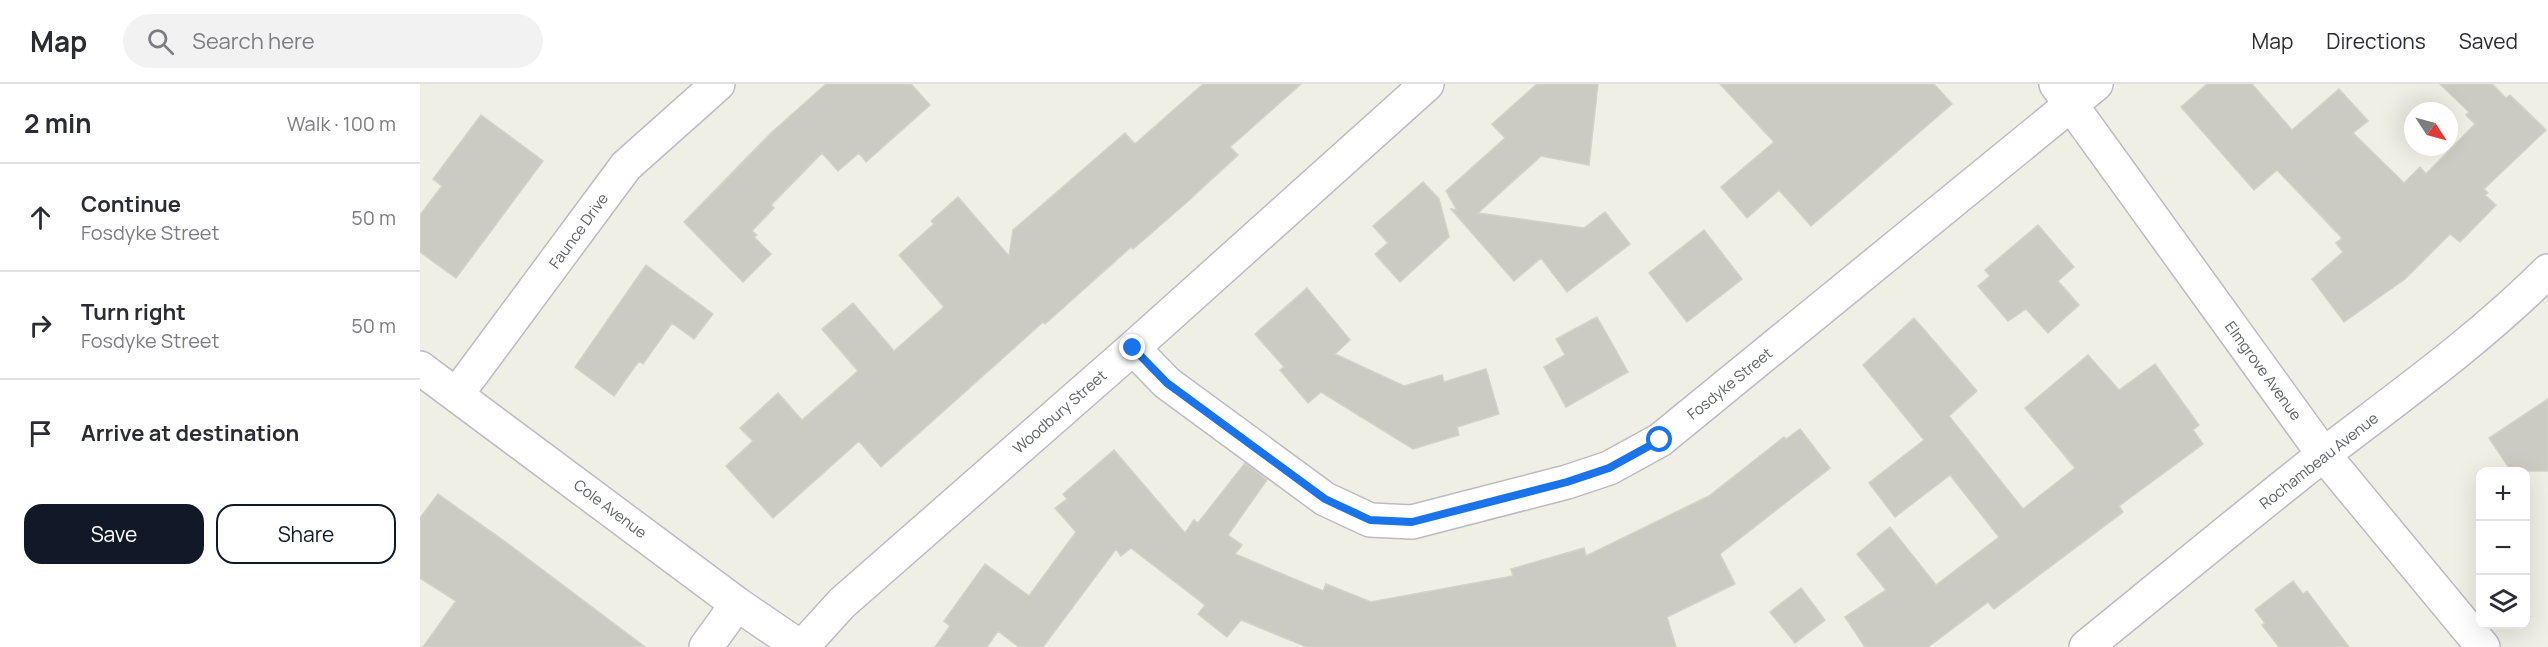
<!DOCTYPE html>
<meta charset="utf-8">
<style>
:root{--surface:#fff;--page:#f2f2f3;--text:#2b2b33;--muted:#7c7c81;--line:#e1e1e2;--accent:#111827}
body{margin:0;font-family:Manrope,sans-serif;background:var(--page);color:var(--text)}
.controls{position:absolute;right:18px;bottom:18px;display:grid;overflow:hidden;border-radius:12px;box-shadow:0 6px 24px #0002}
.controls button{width:54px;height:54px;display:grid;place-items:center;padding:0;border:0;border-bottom:2px solid var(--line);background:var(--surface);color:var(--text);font:30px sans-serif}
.compass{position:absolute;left:1984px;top:18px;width:54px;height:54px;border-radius:50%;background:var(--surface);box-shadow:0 6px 24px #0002;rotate:126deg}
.stop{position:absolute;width:18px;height:18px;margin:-14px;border:4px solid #1a73e8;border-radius:50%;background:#fff}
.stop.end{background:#1a73e8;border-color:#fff;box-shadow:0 2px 6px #0008}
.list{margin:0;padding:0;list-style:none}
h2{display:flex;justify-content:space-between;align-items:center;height:78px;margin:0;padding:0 24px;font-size:26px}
h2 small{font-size:20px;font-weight:400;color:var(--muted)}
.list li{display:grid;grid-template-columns:39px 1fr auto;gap:18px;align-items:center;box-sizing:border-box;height:108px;padding:0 24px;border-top:2px solid var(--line)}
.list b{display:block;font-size:22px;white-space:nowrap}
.list p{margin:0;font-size:20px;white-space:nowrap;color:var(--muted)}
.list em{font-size:20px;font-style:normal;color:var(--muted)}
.actions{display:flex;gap:12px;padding:18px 24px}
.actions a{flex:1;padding:14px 0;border:2px solid var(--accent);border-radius:18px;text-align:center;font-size:21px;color:var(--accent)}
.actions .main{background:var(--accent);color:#fff}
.icon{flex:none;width:33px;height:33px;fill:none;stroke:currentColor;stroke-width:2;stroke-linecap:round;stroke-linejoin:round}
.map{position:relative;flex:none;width:2128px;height:563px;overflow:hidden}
header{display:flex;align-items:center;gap:36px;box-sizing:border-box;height:84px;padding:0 30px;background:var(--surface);border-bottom:2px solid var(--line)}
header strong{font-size:28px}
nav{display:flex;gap:33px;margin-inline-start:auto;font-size:21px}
.search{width:420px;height:54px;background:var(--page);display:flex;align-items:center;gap:15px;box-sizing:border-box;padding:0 21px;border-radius:33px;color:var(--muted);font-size:22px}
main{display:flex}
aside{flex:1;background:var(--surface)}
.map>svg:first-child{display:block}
</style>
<header>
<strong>Map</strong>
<div class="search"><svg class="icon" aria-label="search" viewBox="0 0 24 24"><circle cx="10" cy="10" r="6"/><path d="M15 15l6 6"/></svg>Search here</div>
<nav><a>Map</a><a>Directions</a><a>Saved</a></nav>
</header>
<main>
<aside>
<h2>2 min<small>Walk · 100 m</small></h2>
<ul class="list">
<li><svg class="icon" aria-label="ahead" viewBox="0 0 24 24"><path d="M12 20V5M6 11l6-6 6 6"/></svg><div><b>Continue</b><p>Fosdyke Street</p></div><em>50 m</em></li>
<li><svg class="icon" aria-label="right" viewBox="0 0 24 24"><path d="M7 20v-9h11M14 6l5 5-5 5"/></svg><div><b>Turn right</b><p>Fosdyke Street</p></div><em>50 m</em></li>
<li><svg class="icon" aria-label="arrive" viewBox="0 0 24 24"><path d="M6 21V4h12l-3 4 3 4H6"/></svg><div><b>Arrive at destination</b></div></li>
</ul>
<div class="actions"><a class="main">Save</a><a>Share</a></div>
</aside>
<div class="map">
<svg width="2128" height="563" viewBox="0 0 2128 563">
<rect width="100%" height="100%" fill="#f0efe6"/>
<path fill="#cbcac3" stroke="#d4d2c5" stroke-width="1.5" d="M406 0H491L510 21 446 78 439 69 418 87 402 69 351 121 354 124 332 147 337 151 334 153 351 170 323 198 264 138 351 49Z
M783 0H881L810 63 818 71 766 119 713 165 711 163 625 240 623 238 461 383 439 357 353 434 306 382 333 357 320 344 358 309 382 336 438 287 402 245 433 219 474 267 524 223 479 171 514 140 511 137 538 113 589 172 593 146 705 49 715 60Z
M1117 0H1178L1169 81 1121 72 1058 129 1164 144 1185 128 1210 160 1147 208 1121 174 1094 197 1031 125 1037 126 1026 107 1085 54 1072 40Z
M1300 0H1514L1532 20 1391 142 1359 106 1327 134 1301 103 1354 58Z
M1787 0H1832L1872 46 1919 5 1948 37 1933 49 1984 99 2000 83 2006 90 2055 40 2046 31 2049 28 2020 0H2072L2086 14 2090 11 2126 46 2064 105 2068 109 2065 111 2076 121 2040 158 2030 150 1985 195 1924 238 1892 195 1923 168 1916 159 1922 154 1857 86 1834 106 1761 23Z
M61 31 123 77 36 194 0 168V131L22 102 13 95Z
M1003 98 1019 115 1029 153 980 198 955 170 968 159 953 142Z
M1618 141 1654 183 1638 197 1659 221 1628 249 1606 225 1588 237 1558 202 1570 192 1565 186Z
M1284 146 1322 195 1267 238 1229 189Z
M226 181 293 230 274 255 252 239 223 280 219 277 194 312 155 283Z
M887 204 930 256 915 270 984 302 1022 291 1024 298 1066 285 1079 330 1037 343 1039 351 993 365 901 308 888 319 860 286 864 283 835 250Z
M1177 233 1208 288 1146 323 1124 283 1145 271 1136 255Z
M1494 234 1557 307 1529 332 1603 425 1655 384 1605 324 1668 271 1699 306 1735 280 1779 341 1773 346 1783 360 1699 422 1703 428 1574 525 1568 518 1508 563H1445L1425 533 1466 506 1437 470 1470 443 1516 501 1579 453 1530 391 1475 433 1449 399 1504 356 1443 281Z
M2128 315V387H2091L2069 354Z
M1380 345 1410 384 1300 470 1315 500 1247 533 1256 563H887L821 536 807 553 778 530 785 521 711 464 701 472 696 465 623 563H599L578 547 567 563H515L530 542 524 537 565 480 609 512 656 448 635 424 647 415 643 410 694 366 765 449 774 436 778 439 825 379 847 396 808 451 822 461 815 470 903 507 906 500 951 518 1093 492 1091 485 1164 464 1166 472 1289 412 1364 353 1366 355Z
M18 410 91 462 225 563H3L36 517 0 494V434Z
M1873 497 1883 510 1887 507 1929 563H1859L1842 541 1845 539 1835 526Z
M1381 504 1405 536 1375 559 1350 528Z"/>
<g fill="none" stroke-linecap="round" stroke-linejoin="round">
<defs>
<path id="minor" d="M1636 0 1904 371 2063 563
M713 264 747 299 905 415 950 436 992 438 1147 398 1189 384 1240 356 1676 0
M0 284 317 520 380 563
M37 310 206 82 298 0
M286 563 317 520
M382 563 422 519 713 264 1007 0
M1666 563C1745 499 1823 434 1903 371 1980 312 2059 256 2128 187"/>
</defs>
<use href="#minor" stroke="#bbbcc2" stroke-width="36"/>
<use href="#minor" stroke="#fff" stroke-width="33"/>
</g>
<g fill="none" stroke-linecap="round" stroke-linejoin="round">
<path stroke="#1a73e8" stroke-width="8" d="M713 264 747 299 905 415 950 436 992 438 1147 398 1189 384 1240 356"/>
</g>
<g text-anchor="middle" stroke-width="6" stroke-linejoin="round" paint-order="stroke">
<g font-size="15" fill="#5e6066" stroke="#fff">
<text transform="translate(159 147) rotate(-54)" y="5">Faunce Drive</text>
<text transform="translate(1843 287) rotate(54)" y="5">Elmgrove Avenue</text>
<text transform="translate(1310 300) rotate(-39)" y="5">Fosdyke Street</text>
<text transform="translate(640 328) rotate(-41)" y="5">Woodbury Street</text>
<text transform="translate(1899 377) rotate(-38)" y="5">Rochambeau Avenue</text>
<text transform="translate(190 425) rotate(37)" y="5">Cole Avenue</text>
</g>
</g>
</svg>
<div class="controls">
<button>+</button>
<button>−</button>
<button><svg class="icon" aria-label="layers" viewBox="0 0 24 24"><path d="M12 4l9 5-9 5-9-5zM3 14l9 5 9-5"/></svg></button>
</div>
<svg class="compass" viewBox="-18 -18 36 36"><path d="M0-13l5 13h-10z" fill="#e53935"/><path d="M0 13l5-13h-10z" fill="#7c7c81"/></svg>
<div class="stop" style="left:1240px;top:356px"></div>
<div class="stop end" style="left:713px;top:264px"></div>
</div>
</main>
